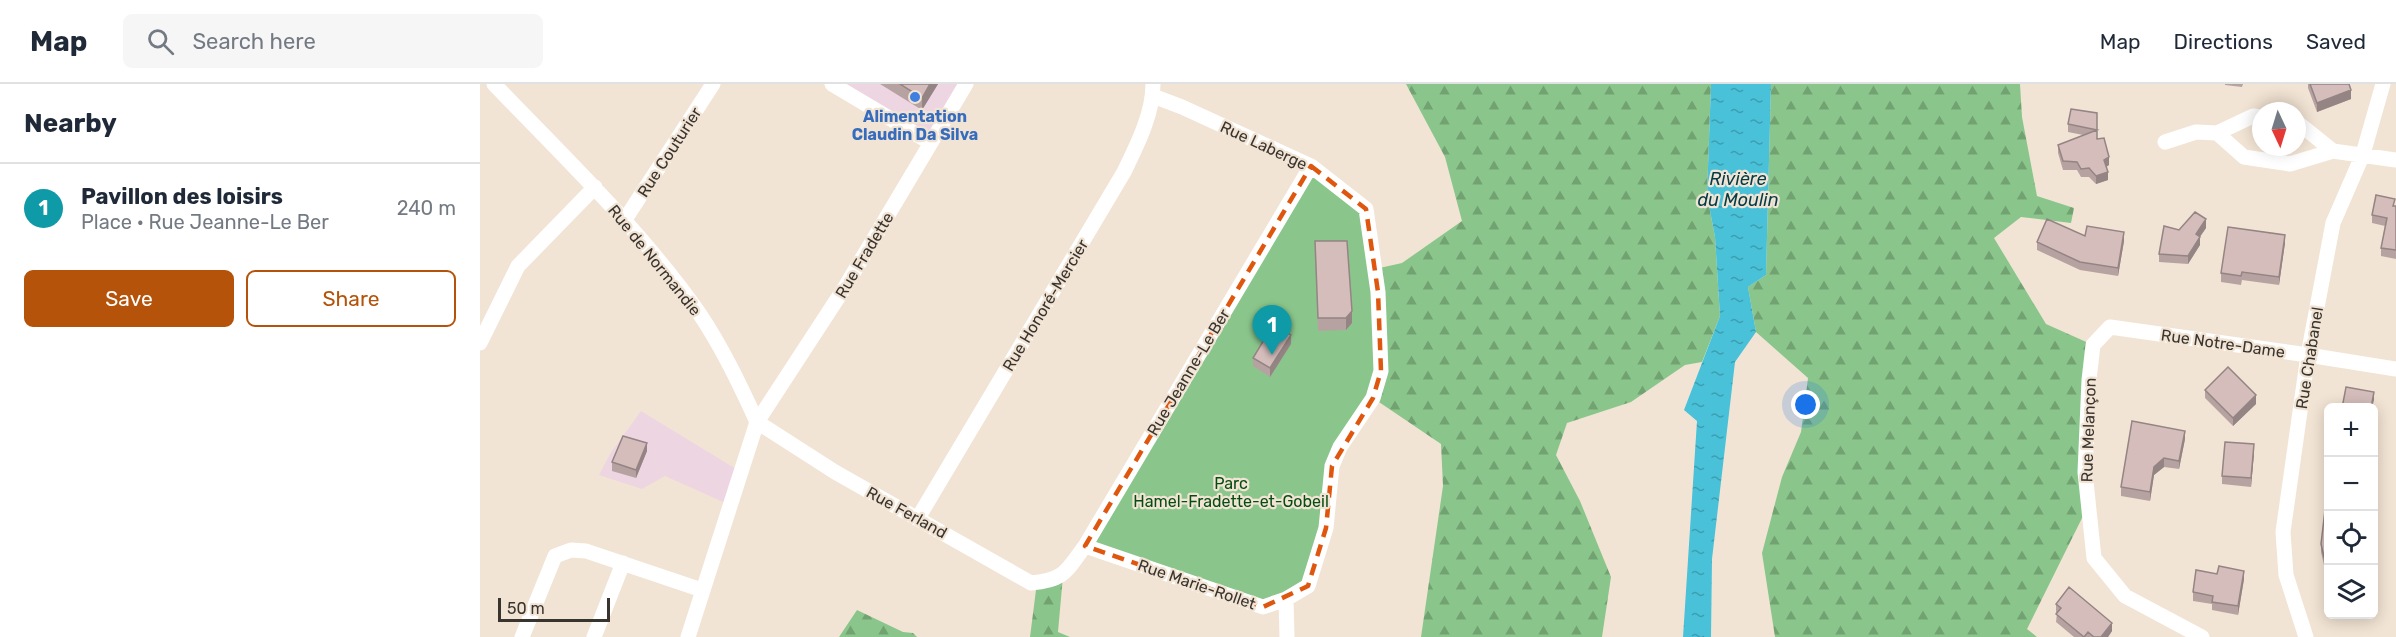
<!DOCTYPE html>
<meta charset="utf-8">
<style>
:root{--surface:#fff;--page:#f6f6f7;--text:#1f2937;--muted:#747a83;--line:#e0e1e3;--accent:#b45309}
body{margin:0;font-family:Rubik,sans-serif;background:var(--page);color:var(--text)}
.controls{position:absolute;right:18px;bottom:18px;display:grid;overflow:hidden;border-radius:9px;box-shadow:0 3px 15px #0003}
.controls button{width:54px;height:54px;display:grid;place-items:center;padding:0;border:0;border-bottom:2px solid var(--line);background:var(--surface);color:var(--text);font:30px sans-serif}
.compass{position:absolute;left:1772px;top:18px;width:54px;height:54px;border-radius:50%;background:var(--surface);box-shadow:0 3px 15px #0003;rotate:176deg}
.scale{position:absolute;left:18px;bottom:15px;width:112px;box-sizing:border-box;padding-left:6px;border:3px solid #39342e;border-top:0;font-size:16px;line-height:21px;white-space:nowrap;color:#39342e;-webkit-text-stroke:4px #f2e4d4;paint-order:stroke}
.you{position:absolute;left:1326px;top:321px;width:21px;height:21px;margin:-15px;border:4px solid #fff;border-radius:50%;background:#1a73e8;box-shadow:0 0 0 9px #1a73e833}
.badge{display:grid;place-items:center;width:39px;height:39px;border-radius:50%;background:var(--accent);color:#fff;font-size:20px;font-weight:700}
.pin{position:absolute;translate:-50% -50px;filter:drop-shadow(0 2px 3px #0008)}
.pin::after{content:'';position:absolute;top:32px;width:21px;height:18px;background:inherit;clip-path:polygon(0 0,100% 0,50% 100%)}
.list{margin:0;padding:0;list-style:none}
h2{display:flex;justify-content:space-between;align-items:center;height:78px;margin:0;padding:0 24px;font-size:26px}
h2 small{font-size:20px;font-weight:400;color:var(--muted)}
.list li{display:grid;grid-template-columns:39px 1fr auto;gap:18px;align-items:center;box-sizing:border-box;height:90px;padding:0 24px;border-top:2px solid var(--line)}
.list b{display:block;font-size:22px;white-space:nowrap}
.list p{margin:0;font-size:20px;white-space:nowrap;color:var(--muted)}
.list em{font-size:20px;font-style:normal;color:var(--muted)}
.actions{display:flex;gap:12px;padding:18px 24px}
.actions a{flex:1;padding:14px 0;border:2px solid var(--accent);border-radius:9px;text-align:center;font-size:21px;color:var(--accent)}
.actions .main{background:var(--accent);color:#fff}
.icon{flex:none;width:33px;height:33px;fill:none;stroke:currentColor;stroke-width:2;stroke-linecap:round;stroke-linejoin:round}
.map{position:relative;flex:none;width:1916px;height:553px;overflow:hidden}
header{display:flex;align-items:center;gap:36px;box-sizing:border-box;height:84px;padding:0 30px;background:var(--surface);border-bottom:2px solid var(--line)}
header strong{font-size:28px}
nav{display:flex;gap:33px;margin-inline-start:auto;font-size:21px}
.search{width:420px;height:54px;background:var(--page);display:flex;align-items:center;gap:15px;box-sizing:border-box;padding:0 21px;border-radius:9px;color:var(--muted);font-size:22px}
main{display:flex}
aside{flex:1;background:var(--surface)}
.map>svg:first-child{display:block}
</style>
<header>
<strong>Map</strong>
<div class="search"><svg class="icon" aria-label="search" viewBox="0 0 24 24"><circle cx="10" cy="10" r="6"/><path d="M15 15l6 6"/></svg>Search here</div>
<nav><a>Map</a><a>Directions</a><a>Saved</a></nav>
</header>
<main>
<aside>
<h2>Nearby<small></small></h2>
<ul class="list">
<li><span class="badge" style="background:#0f9aa8">1</span><div><b>Pavillon des loisirs</b><p>Place · Rue Jeanne-Le Ber</p></div><em>240 m</em></li>
</ul>
<div class="actions"><a class="main">Save</a><a>Share</a></div>
</aside>
<div class="map">
<svg width="1916" height="553" viewBox="0 0 1916 553">
<defs>
<pattern id="forest-firs" width="22" height="20" patternUnits="userSpaceOnUse" patternTransform="scale(1.5)"><rect width="22" height="20" fill="#8ac68b"/><path d="M5 1l3.5 6h-7zM16 11l3.5 6h-7z" fill="#72a272"/></pattern>
<pattern id="water-ripples" width="26" height="14" patternUnits="userSpaceOnUse" patternTransform="scale(1.5)"><rect width="26" height="14" fill="#48c1d9"/><path d="M2 4q2-2 4 0t4 0M15 11q2-2 4 0t4 0" fill="none" stroke="#3d9eb0"/></pattern>
</defs>
<rect width="100%" height="100%" fill="#f2e4d4"/>
<path fill="#edd5e1" d="M352 0H486L451 59Z
M161 327 261 388 250 421 185 392 162 405 119 391 130 370Z"/>
<path fill="url(#forest-firs)" d="M926 0H1231L1227 111 1235 153 1240 232 1222 278 1205 281 1151 318 1087 339 1076 371 1100 417 1131 493 1122 553H941L963 402 961 360 893 314 895 185 922 179 982 137 965 73Z
M1291 0H1540L1542 33 1557 112 1594 124 1591 139 1541 133 1514 154 1566 240 1613 261 1608 422 1547 545 1557 553H1295L1282 469 1302 393 1321 348 1328 294 1276 248 1268 203 1286 191Z
M583 492 578 548 590 553H550L557 498Z
M377 526 423 548 433 549 437 553H359Z"/>
<path fill="#8ac68b" d="M831 82 886 125 901 287 860 363 828 502 783 523 605 462Z"/>
<path fill="url(#water-ripples)" d="M1231 0H1291L1286 191 1268 203 1276 248 1255 278 1232 475 1231 553H1203L1217 337 1204 326 1240 232 1235 153 1227 111Z"/>
<g fill="none" stroke-linecap="round" stroke-linejoin="round">
<path stroke="#fff" stroke-width="15" d="M14 0C85 74 160 145 219 229 242 263 260 301 277 338
M352 0 451 59
M1817 38 1853 67
M1737 49 1764 73 1810 80 1853 67 1916 76
M1685 58 1716 48 1737 49 1773 32 1781 33
M144 137 233 0
M0 259 38 182 115 103
M277 338 355 388 551 499C585 496 586 487 605 462L831 82
M438 434 644 88C657 61 673 30 673 0
M605 462 783 523 806 515 828 502 846 444 852 382 860 363 893 314 901 287 898 208 886 125 831 82 702 23 673 12
M806 515 807 553
M42 553 75 472 91 466 106 467 222 506
M114 553 143 479
M208 553 277 338 365 203 486 0
M1722 553 1645 512 1614 474 1605 388 1609 296 1613 261 1630 243 1828 271 1916 285
M1826 553 1806 491 1803 448 1828 271 1853 139 1883 70 1903 0"/>
</g>
<path fill="#b6a3a1" d="M400 0H458L442 26Z
M1745 0H1763L1762 3 1745 1Z
M1828 0H1869L1871 15 1837 28 1828 4Z
M1617 29V55L1629 81 1626 83 1628 96 1616 100 1609 93H1601L1597 86H1583L1578 69V61L1603 51 1588 48V40Z
M1915 122H1916V175L1901 172V164L1905 142 1892 139V131Z
M1726 144 1720 153V161L1708 180 1679 178V170L1699 146Z
M1605 152 1644 157 1638 192 1600 186 1557 166V158Z
M835 157 872 239 866 246 838 247Z
M1805 159 1799 201 1762 196 1761 201 1741 198V189Z
M811 260 790 293 773 282V274Z
M1725 306 1776 320 1753 342 1725 314Z
M1705 355 1699 385 1684 383 1674 391 1670 417 1641 412V403Z
M167 367 156 394 132 387V378Z
M1774 369 1771 403 1742 400V392Z
M1848 401V498L1841 468V460Z
M1764 495 1758 531 1732 526V520L1713 517V508Z
M1576 520 1632 547 1628 553H1594L1576 538 1577 529 1576 528Z"/>
<path fill="#948483" d="M450 0H458L442 26V14Z
M1871 6V15L1837 28V19Z
M1629 73V81L1624 84V76Z
M1628 88V96L1616 100V92Z
M1726 135V144L1716 158V150Z
M1644 148V157L1638 192V184Z
M1805 151V159L1799 201V193Z
M1720 153V161L1708 180V172Z
M872 227V239L866 246V234Z
M811 251V260L790 293V284Z
M1894 308V316L1892 324H1891Z
M1776 311V320L1753 342V334Z
M1705 347V355L1699 385V377Z
M167 359V367L156 394V386Z
M1774 360V369L1771 403V394Z
M1684 374V383L1674 391 1670 417V408L1674 383Z
M1764 487V495L1758 531V522Z
M1632 539V547L1628 553H1621Z"/>
<path fill="#d4bdbb" stroke="#948483" stroke-width="1.5" d="M420 0H450L442 14Z
M1830 0H1869L1871 6 1837 19Z
M1591 25 1617 29V55L1624 54 1629 73 1624 76 1628 88 1616 92 1609 84 1601 85 1597 78 1583 77 1578 61 1617 46 1588 40Z
M1896 111 1915 115 1913 122H1916V166L1901 164 1907 134 1892 131Z
M1715 128 1726 135 1716 150 1720 153 1708 172 1679 170 1684 142 1699 146Z
M1567 135 1605 152 1607 142 1644 148 1638 184 1600 178 1557 158Z
M1748 143 1805 151 1799 193 1762 188 1761 192 1741 189Z
M835 157H867L872 227 866 234H838Z
M793 241 811 251 790 284 773 274Z
M1748 283 1776 311 1753 334 1725 306Z
M1866 303 1894 308 1891 324H1862Z
M1652 337 1705 347 1699 377 1684 374 1674 383 1670 408 1641 403Z
M143 352 167 359 156 386 132 378Z
M1745 358 1774 360 1771 394 1742 392Z
M1848 401V490L1841 460Z
M1739 482 1764 487 1758 522 1732 518 1733 512 1713 508 1716 486 1737 490Z
M1589 503 1632 539 1621 553H1614L1608 548 1604 553 1576 530 1581 524 1576 520Z"/>
<path fill="none" stroke="#df570e" stroke-width="4.5" stroke-dasharray="12 8" stroke-linejoin="round" d="M831 82 886 125 898 208 901 287 893 314 852 382 846 444 828 502 783 523 605 462Z"/>
<circle fill="#3f7fe0" stroke="#f2e4d4" stroke-width="2" cx="435" cy="13" r="6"/>
<g text-anchor="middle" stroke-width="4.5" stroke-linejoin="round" paint-order="stroke">
<g font-size="16" font-weight="bold" fill="#366cbe" stroke="#f2e4d4">
<text x="435" y="38">Alimentation<tspan x="435" dy="18">Claudin Da Silva</tspan></text>
</g>
<g font-size="16" fill="#39342e" stroke="#f2e4d4">
<text transform="translate(784 61) rotate(25)" y="6">Rue Laberge</text>
<text transform="translate(189 68) rotate(-57)" y="6">Rue Couturier</text>
<text transform="translate(384 171) rotate(-59)" y="6">Rue Fradette</text>
<text transform="translate(175 176) rotate(51)" y="6">Rue de Normandie</text>
<text transform="translate(565 221) rotate(-59)" y="6">Rue Honoré-Mercier</text>
<text transform="translate(1743 259) rotate(8)" y="6">Rue Notre-Dame</text>
<text transform="translate(1829 274) rotate(-81)" y="6">Rue Chabanel</text>
<text transform="translate(708 288) rotate(-59)" y="6">Rue Jeanne-Le Ber</text>
<text transform="translate(1608 346) rotate(-88)" y="6">Rue Melançon</text>
<text transform="translate(427 428) rotate(29)" y="6">Rue Ferland</text>
<text transform="translate(717 500) rotate(19)" y="6">Rue Marie-Rollet</text>
</g>
<g font-size="16" fill="#044d11" stroke="#f2e4d4">
<text x="751" y="405">Parc<tspan x="751" dy="18">Hamel-Fradette-et-Gobeil</tspan></text>
</g>
<g font-size="18" font-style="italic" fill="#033c47" stroke="#f2e4d4">
<text x="1258" y="101">Rivière<tspan x="1258" dy="21">du Moulin</tspan></text>
</g>
</g>
</svg>
<div class="controls">
<button>+</button>
<button>−</button>
<button><svg class="icon" aria-label="locate" viewBox="0 0 24 24"><circle cx="12" cy="12" r="6"/><path d="M12 2v4M12 18v4M2 12h4M18 12h4"/></svg></button>
<button><svg class="icon" aria-label="layers" viewBox="0 0 24 24"><path d="M12 4l9 5-9 5-9-5zM3 14l9 5 9-5"/></svg></button>
</div>
<svg class="compass" viewBox="-18 -18 36 36"><path d="M0-13l5 13h-10z" fill="#e53935"/><path d="M0 13l5-13h-10z" fill="#747a83"/></svg>
<div class="scale">50 m</div>
<div class="you"></div>
<div class="pin badge" style="left:792px;top:271px;background:#0f9aa8">1</div>
</div>
</main>
